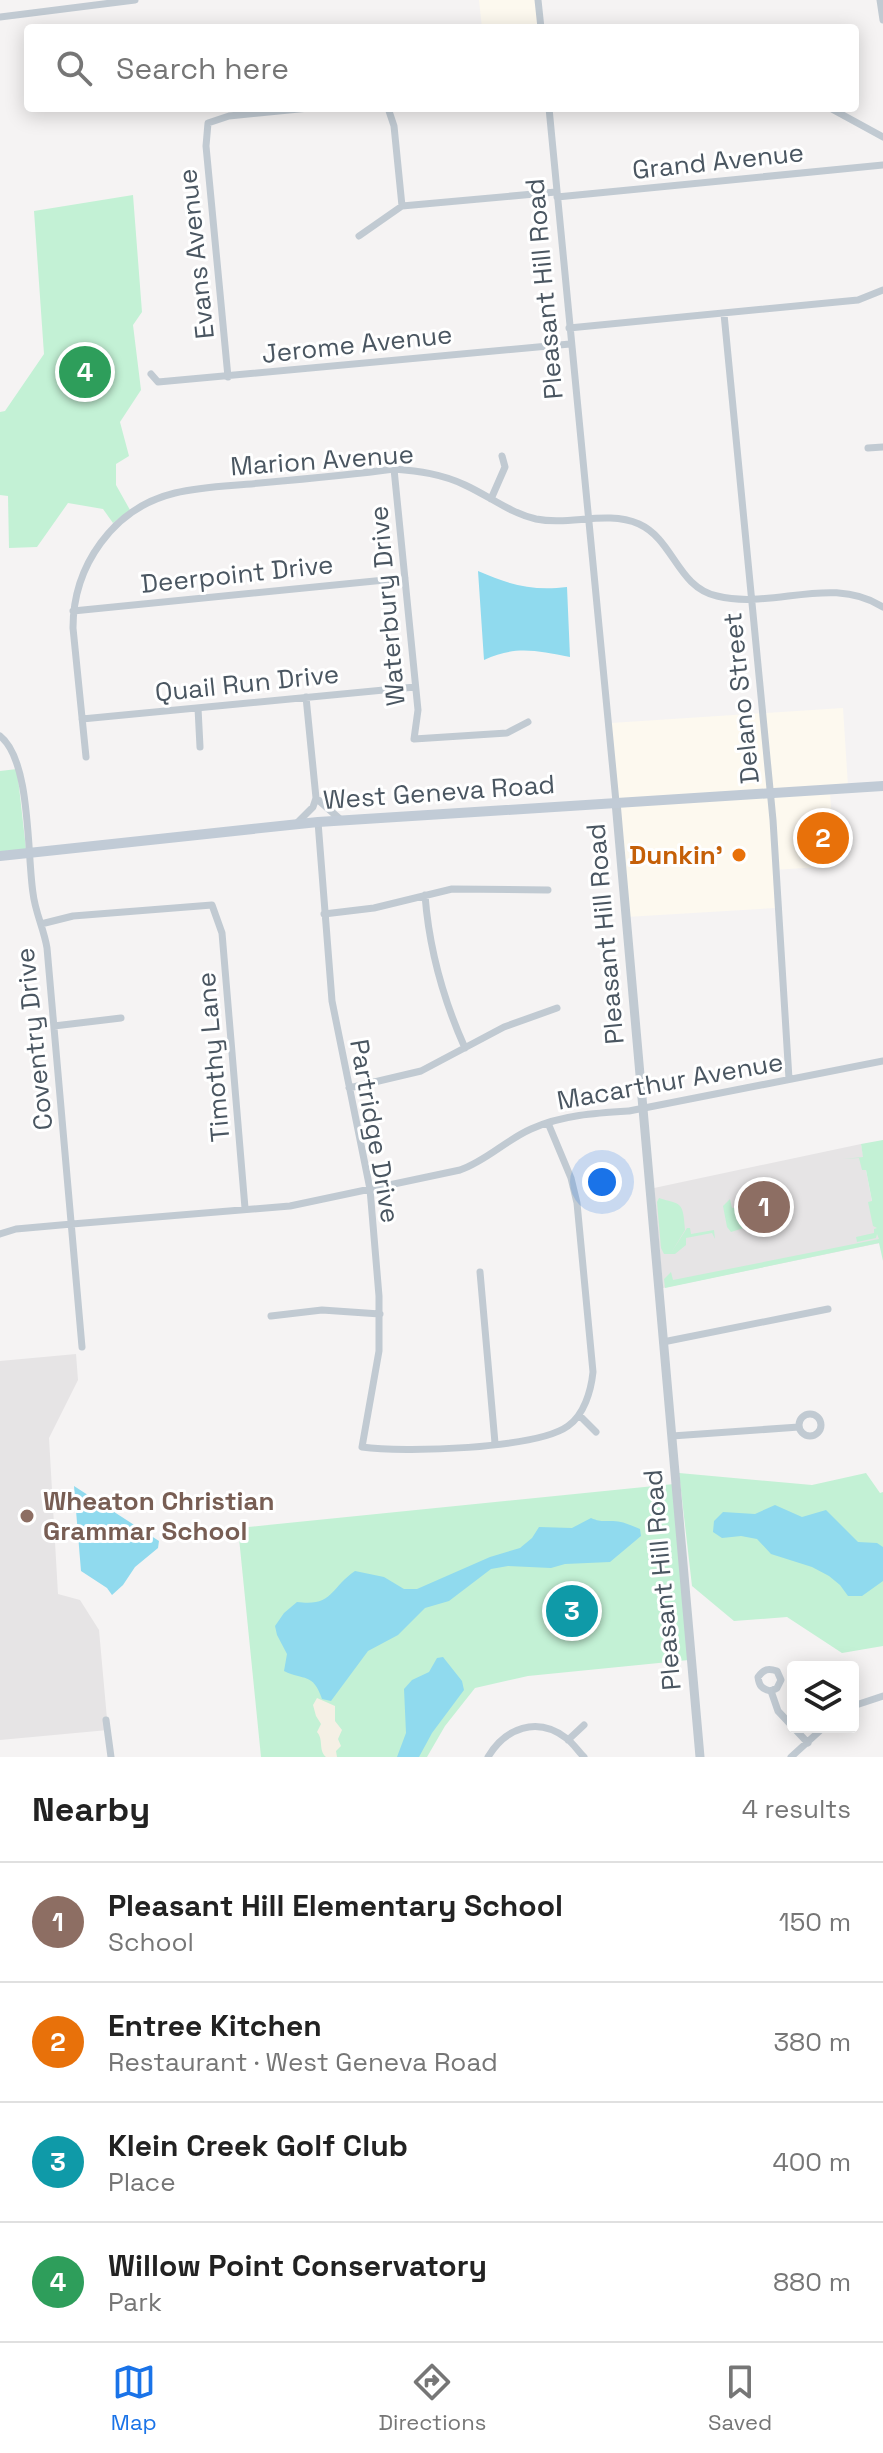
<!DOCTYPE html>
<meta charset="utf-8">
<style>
:root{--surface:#fff;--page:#f6f6f6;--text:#222;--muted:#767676;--line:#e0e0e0;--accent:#1a73e8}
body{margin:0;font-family:"Space Grotesk",sans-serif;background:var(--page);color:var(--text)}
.controls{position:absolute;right:24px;bottom:24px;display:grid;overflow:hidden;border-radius:8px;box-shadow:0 4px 20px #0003}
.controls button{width:72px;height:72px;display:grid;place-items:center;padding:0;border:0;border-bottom:2px solid var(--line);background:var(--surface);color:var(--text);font:40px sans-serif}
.you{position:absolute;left:602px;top:1182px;width:28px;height:28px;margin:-20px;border:6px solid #fff;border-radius:50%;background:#1a73e8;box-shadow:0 0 0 12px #1a73e833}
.badge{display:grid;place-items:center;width:52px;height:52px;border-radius:50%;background:var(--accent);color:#fff;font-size:26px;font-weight:700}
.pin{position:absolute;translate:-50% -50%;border:4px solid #fff;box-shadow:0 2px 8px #0006}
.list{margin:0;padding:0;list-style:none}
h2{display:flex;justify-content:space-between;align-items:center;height:104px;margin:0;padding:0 32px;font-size:34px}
h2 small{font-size:26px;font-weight:400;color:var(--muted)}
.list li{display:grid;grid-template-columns:52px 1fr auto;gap:24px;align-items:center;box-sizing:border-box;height:120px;padding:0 32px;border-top:2px solid var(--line)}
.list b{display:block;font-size:30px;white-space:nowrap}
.list p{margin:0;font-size:26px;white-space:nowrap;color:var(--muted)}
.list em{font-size:26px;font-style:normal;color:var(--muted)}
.icon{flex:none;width:44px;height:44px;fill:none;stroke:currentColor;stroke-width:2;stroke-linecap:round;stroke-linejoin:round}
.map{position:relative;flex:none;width:883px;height:1757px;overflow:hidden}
.search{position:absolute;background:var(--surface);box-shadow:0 4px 20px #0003;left:24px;right:24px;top:24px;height:88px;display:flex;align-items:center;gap:20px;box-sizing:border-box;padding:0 28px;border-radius:8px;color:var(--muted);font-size:30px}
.sheet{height:584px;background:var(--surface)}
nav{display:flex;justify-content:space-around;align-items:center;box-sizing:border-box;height:112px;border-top:2px solid var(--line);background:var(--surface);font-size:22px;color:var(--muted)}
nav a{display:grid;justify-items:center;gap:4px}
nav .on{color:var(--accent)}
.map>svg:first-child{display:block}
</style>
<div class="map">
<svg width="883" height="1757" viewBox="0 0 883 1757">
<rect width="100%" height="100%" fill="#f5f3f3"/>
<path fill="#fdf9ef" d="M479 0H536L538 28H482Z
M843 708 848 786 616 801 611 723Z
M830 792 835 866 773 870 775 908 626 917 619 805Z"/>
<path fill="#e6e4e5" d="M861 1144 880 1243 663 1288 654 1188Z
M76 1354 78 1380 49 1438 58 1594 80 1600 99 1630 108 1730 0 1740V1361Z"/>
<path fill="#c3f1d5" d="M133 195 142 312 133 325 141 390 120 422 129 456 116 464V485L130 510 113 523 103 509 68 503 37 547 9 548 8 496 0 495V412L5 411 44 354 34 211Z
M17 769 26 849 0 852V771Z
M883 1140V1261L879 1243 665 1288 664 1279 671 1272 673 1280 879 1239 877 1234 876 1238 857 1242 856 1237 874 1233V1229L877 1228 873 1226 868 1202 872 1201 866 1170H862L859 1158 843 1159 863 1157 861 1144Z
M659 1198C681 1205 683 1200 685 1230L671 1253 687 1228H690L691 1234 714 1230 715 1239 712 1233 686 1238V1245L675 1254H664L661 1248 657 1202Z
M730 1199 732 1208 738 1207 743 1223 749 1222 750 1226 731 1232 727 1227 723 1206Z
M783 1202 787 1216 782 1222 752 1226 751 1221 770 1218 768 1205Z
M679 1473 812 1485 866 1473 880 1493 883 1492V1646L842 1653 787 1617 734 1621 692 1586Z
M674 1484 689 1660 528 1676 475 1688 445 1726 427 1757H261L238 1528Z"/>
<path fill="#f5f0e5" d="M317 1698 335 1706V1721L342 1730 338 1739 341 1746 336 1751 337 1757H326C318 1750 324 1740 317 1732L321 1724 316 1716 313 1705Z"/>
<path fill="#90daee" d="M478 571C510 585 532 591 567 587L570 657C537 651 516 645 484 660Z
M74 1486 159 1541 158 1548 135 1567 123 1585 112 1595 107 1588 81 1571Z
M775 1505 802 1517 826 1510 858 1542 877 1543 883 1547V1581L862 1596H848L840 1585 829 1576 812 1567 771 1554 757 1539 741 1536 722 1538 713 1532 714 1521 723 1512 755 1514Z
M591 1518C600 1522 603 1521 613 1521 623 1521 632 1526 640 1529L641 1536 610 1562 565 1564 551 1568 508 1566 491 1569 449 1601 425 1608 398 1635 368 1651 331 1701 322 1699C313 1672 304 1681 284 1671L287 1654 277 1635 275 1626 284 1613 297 1602C333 1607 330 1588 355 1571L384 1577 404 1589H417L490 1557 520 1548 532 1538 539 1527 572 1528Z
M443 1657 462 1681 464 1690 432 1733 419 1757H397L406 1733 404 1689 412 1680 429 1672 437 1658Z"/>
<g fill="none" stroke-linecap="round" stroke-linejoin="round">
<path stroke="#c1cad2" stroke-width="7" d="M538 0 541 28
M880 0 883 20
M0 17 135 0
M388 108 394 126 402 206
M549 108 616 802
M830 108 883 137
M557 197 883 165
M359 236 402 206 556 192
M724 314 773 820 789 1079
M569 328 858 300 883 290
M151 374 158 382 570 344
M228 377 206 146 208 123 229 116 309 108
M868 448 883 447
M394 469 418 710 414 739 507 733 528 722
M491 499 505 467 502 456
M73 611 405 578
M198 708 200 747
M82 719 415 687
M0 736C31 760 27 854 33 893 35 912 44 929 47 948L82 1347
M86 757 73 628C73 566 113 508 175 493 203 486 232 486 260 483 305 479 350 475 394 469 419 471 442 474 465 485 489 496 510 513 536 519 570 526 606 510 639 524 674 540 677 587 717 596 773 610 831 574 883 607
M316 798 341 820
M318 822 332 1001 370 1189 379 1296V1351L362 1447C403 1453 536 1449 568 1426 584 1415 591 1391 593 1372L577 1203 571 1178 548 1123
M297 823 313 807 316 798 306 697
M425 895C429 948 443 999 465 1048
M324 914 374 908 452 889 548 890
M41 924 73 916 212 905 222 933 245 1208
M54 1026 121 1018
M349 1088 421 1071 504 1027 557 1008
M0 1234 16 1229 72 1224 290 1206 460 1170C486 1161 506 1140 531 1129 562 1115 596 1113 629 1111L883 1061
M480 1272 495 1443
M271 1316 322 1310 380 1314
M663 1342 828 1309
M799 1425a11 11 0 1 1 22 0a11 11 0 1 1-22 0Z
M579 1415 596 1432
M672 1436 799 1427
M771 1691C761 1689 759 1685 758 1677 764 1669 768 1668 777 1671L781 1680 777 1688 771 1691 778 1711 808 1743
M853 1706 883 1696
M106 1720 111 1757
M568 1740 584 1725
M488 1757C505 1728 537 1716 566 1738 573 1743 578 1751 584 1757
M791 1757 824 1727"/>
<path stroke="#c1cad2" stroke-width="9" d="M616 802 700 1757"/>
<path stroke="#c1cbd6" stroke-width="10" d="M0 856 318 822 883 786"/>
</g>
<circle fill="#e8710a" stroke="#fff" stroke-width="3" cx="739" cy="855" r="8"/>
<circle fill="#8d6e63" stroke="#fff" stroke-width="3" cx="27" cy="1516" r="8"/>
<g text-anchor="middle" stroke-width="6" stroke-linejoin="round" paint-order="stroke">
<g font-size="26" fill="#4a5661" stroke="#fff">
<text transform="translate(718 161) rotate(-6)" y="9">Grand Avenue</text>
<text transform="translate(196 254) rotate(-96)" y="9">Evans Avenue</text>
<text transform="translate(544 289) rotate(-95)" y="9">Pleasant Hill Road</text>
<text transform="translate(357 344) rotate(-6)" y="9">Jerome Avenue</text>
<text transform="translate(322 460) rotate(-4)" y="9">Marion Avenue</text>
<text transform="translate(237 574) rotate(-6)" y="9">Deerpoint Drive</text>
<text transform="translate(387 606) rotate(-95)" y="9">Waterbury Drive</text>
<text transform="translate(247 683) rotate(-6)" y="9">Quail Run Drive</text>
<text transform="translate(741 698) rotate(-96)" y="9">Delano Street</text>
<text transform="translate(439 792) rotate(-4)" y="9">West Geneva Road</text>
<text transform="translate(605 934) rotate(-95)" y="9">Pleasant Hill Road</text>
<text transform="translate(34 1039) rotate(-96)" y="9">Coventry Drive</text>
<text transform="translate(213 1057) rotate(-95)" y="9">Timothy Lane</text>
<text transform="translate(670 1081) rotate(-10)" y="9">Macarthur Avenue</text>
<text transform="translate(375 1131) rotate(80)" y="9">Partridge Drive</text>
<text transform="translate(662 1580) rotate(-95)" y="9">Pleasant Hill Road</text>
</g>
<g font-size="26" font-weight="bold" fill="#c56008" stroke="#fff" text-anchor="end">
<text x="723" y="864">Dunkin'</text>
</g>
<g font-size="26" font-weight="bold" fill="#785e54" stroke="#fff" text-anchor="start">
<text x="43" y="1510">Wheaton Christian<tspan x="43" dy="30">Grammar School</tspan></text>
</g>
</g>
</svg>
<div class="controls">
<button><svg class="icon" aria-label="layers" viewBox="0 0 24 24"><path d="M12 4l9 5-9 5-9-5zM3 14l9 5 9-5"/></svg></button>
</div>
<div class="you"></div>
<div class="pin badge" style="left:764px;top:1207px;background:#8d6e63">1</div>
<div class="pin badge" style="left:823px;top:838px;background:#e8710a">2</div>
<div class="pin badge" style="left:572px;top:1611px;background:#0f9aa8">3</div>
<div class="pin badge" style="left:85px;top:372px;background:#2e9e5b">4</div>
<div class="search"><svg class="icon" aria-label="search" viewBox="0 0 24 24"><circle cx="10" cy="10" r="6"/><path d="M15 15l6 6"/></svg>Search here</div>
</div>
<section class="sheet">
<h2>Nearby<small>4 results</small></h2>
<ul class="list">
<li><span class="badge" style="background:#8d6e63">1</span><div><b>Pleasant Hill Elementary School</b><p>School</p></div><em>150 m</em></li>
<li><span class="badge" style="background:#e8710a">2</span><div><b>Entree Kitchen</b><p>Restaurant · West Geneva Road</p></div><em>380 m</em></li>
<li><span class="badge" style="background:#0f9aa8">3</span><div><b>Klein Creek Golf Club</b><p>Place</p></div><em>400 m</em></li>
<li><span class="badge" style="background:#2e9e5b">4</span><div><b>Willow Point Conservatory</b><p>Park</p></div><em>880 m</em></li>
</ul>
</section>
<nav>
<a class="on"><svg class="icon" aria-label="map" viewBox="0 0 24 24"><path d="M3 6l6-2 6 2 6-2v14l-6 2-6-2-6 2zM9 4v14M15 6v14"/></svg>Map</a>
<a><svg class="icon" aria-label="directions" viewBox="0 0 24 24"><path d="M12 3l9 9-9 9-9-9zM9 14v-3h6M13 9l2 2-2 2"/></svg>Directions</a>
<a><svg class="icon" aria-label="saved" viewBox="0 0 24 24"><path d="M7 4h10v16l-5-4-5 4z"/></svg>Saved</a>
</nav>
